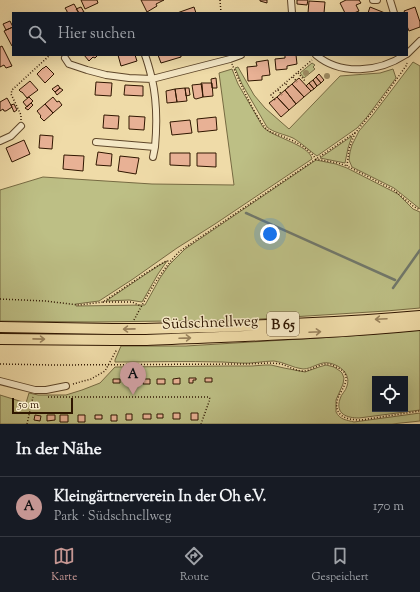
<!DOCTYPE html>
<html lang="de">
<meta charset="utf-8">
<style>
:root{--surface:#171b24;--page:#242831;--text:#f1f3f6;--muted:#9ea1a6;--line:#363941;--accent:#c59692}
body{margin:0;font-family:"Sorts Mill Goudy",serif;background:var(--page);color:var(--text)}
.controls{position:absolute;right:12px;bottom:12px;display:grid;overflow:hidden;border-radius:0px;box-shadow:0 4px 16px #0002}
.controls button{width:36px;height:36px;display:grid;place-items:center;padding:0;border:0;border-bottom:1px solid var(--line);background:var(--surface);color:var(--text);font:20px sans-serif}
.scale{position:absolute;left:12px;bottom:10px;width:61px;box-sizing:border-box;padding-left:4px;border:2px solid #2f1600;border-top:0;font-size:11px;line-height:14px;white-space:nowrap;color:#2f1600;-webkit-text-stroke:3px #f5e8c6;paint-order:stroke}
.you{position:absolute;left:270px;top:234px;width:14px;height:14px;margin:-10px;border:3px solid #fff;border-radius:50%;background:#1a73e8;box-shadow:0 0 0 6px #1a73e833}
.badge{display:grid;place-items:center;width:26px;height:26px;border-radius:50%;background:var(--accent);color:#111;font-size:13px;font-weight:700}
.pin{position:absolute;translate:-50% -33px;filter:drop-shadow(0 1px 2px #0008)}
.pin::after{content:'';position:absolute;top:21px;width:14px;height:12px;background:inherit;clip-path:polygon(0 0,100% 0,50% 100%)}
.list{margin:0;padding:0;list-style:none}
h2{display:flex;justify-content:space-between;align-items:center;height:52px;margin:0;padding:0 16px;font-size:17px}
h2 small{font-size:13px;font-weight:400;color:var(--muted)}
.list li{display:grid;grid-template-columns:26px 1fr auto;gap:12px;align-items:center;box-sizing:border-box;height:60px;padding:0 16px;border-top:1px solid var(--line)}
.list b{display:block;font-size:15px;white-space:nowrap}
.list p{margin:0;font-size:13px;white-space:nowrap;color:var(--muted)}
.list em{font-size:13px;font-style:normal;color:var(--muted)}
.icon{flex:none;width:22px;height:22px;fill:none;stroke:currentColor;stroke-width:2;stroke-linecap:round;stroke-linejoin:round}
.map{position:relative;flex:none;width:420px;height:424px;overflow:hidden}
.search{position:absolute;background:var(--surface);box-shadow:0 4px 16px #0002;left:12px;right:12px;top:12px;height:44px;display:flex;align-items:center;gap:10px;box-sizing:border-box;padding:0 14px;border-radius:0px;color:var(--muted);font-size:15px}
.sheet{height:112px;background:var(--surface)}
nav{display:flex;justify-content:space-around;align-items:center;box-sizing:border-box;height:56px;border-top:1px solid var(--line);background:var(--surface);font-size:11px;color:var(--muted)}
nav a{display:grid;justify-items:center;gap:2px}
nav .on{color:var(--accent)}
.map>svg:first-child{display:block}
</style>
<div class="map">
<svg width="420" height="424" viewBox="0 0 420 424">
<rect width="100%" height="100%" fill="#efdba8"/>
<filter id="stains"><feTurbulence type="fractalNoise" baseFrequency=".005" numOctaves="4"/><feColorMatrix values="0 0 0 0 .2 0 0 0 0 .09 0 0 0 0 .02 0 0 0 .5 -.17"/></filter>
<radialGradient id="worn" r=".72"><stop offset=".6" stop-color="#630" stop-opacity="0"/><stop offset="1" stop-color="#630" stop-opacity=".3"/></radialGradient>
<path fill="#bdbf85" stroke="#766a42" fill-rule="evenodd" d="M413 62 420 66V209L394 188 352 167 349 160 350 152 352 145 359 131 372 116Z
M312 63 315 65 313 67 315 69 304 78 300 73Z
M238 67 254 95 265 108 289 129 340 76 380 73 393 69 396 78 367 117 357 128 317 156C310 151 300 142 293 138 284 134 274 133 267 127L242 84 235 68Z
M232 69 238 84 263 127C272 137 310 145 312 159L215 224 177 248 133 279 99 301 76 304V306L145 305 160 278 169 265 185 249 316 160 336 164 347 168 398 194 413 209 420 212V308L386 311 244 320 94 322 0 321V190L43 177 152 184 234 185 219 73Z
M352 136 348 148 345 163 320 158Z
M167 261 158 274 142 302 129 300 106 301 158 266Z
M420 330V410L359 418C347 418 335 414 340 399 341 394 346 391 347 386 351 374 340 365 329 363 320 361 312 369 303 369 293 368 284 362 274 361 263 361 251 364 240 363 234 363 228 362 222 362 187 361 151 362 115 362V360L121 346H186L350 336ZM375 379H405V409H375Z
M265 365H271L284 368 305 372 319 367 326 365 334 367 340 371 342 373 344 378 343 384 336 400V412C340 420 347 420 354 422L420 413V421L392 424H0V395L26 403 29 393 38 395H66L82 390 100 383 115 367 229 366H252Z"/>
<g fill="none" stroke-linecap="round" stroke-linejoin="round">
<path stroke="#71786b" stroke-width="2.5" d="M246 213 395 280
M393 288 420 250"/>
</g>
<path fill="#e8b195" stroke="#2f1600" d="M81 0H97L98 3 85 9Z
M141 0H164L156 4 157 6 147 12Z
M260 0H267V3L260 1Z
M297 0H308L307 5 297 4Z
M346 0H359L361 3 356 5 359 11 354 13H345L340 3Z
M309 1 325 2 324 13H308Z
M74 4 79 13H67V11L65 8Z
M81 7 84 12 79 13 76 9Z
M194 7 196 13H177Z
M370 7 385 13H368Z
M415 7 420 22V27L409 31 407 26V13H405L404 11Z
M10 21 13 27 6 30 3 24Z
M13 27V45L12 46 4 31Z
M2 46 12 66 6 68 4 65 0 67V47Z
M84 55H98L95 58 93 57 89 61Z
M118 55H135L137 61 121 66Z
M158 55H181V57L161 63Z
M285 55H296L297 64 287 66V69L276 70 275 59 285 58Z
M268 60 270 75 262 76V80L248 81 247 67 257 66 256 62Z
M46 66 54 74 45 83 37 74 43 68H44Z
M319 74 324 80 321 83 316 77Z
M316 77 321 83 317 86 313 80Z
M216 78 217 88H212L211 79Z
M299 78 311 91 304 97 292 84Z
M313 80 317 86 314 89 309 83Z
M30 81 38 90 27 98 22 92H21L19 90Z
M96 82 112 83 111 96 95 95Z
M201 83H212L213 96 203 97Z
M309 83 314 89 311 91 306 86Z
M202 84 203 97 196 99 194 98 192 85Z
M292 84 304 97 296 104 285 90Z
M58 85 60 88 55 92 52 89Z
M125 85 143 86V96L124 95Z
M60 88 63 90 57 95 55 92Z
M185 88H189L190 95 186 96Z
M185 88 187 101 177 102 175 89Z
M175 89 177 102 167 103 166 91Z
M285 90 296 104 289 110 277 97Z
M29 97 33 101 27 107 23 102Z
M53 97 57 102 59 101 62 105 53 113 45 104Z
M277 97 289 110 281 117 269 103Z
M7 98 12 107 6 111H4L3 109 0 111V102Z
M31 103 33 105 28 110 25 108Z
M14 104 17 110 14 112 11 105Z
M45 104 53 113 44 121 40 117 41 116 37 111Z
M104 115 119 116 118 129 103 128Z
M129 116 145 117 144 130 129 129Z
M216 117 217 130 198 132 197 119Z
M190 120 192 133 172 135 170 122Z
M40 135 53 136 52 149 39 148Z
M24 140 30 154 12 162 6 148Z
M98 152 112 154 111 166 96 165Z
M170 153H190V166L170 165Z
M197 153H216V167L197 166Z
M64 155 84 156 83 171 63 169Z
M120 156 139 158 136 174 118 171Z
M180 378V384H173V379Z
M189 378H196V380H193V383H189Z
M205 378H212V382H205Z
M113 379H120V383H113Z
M128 379H135V384H128Z
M143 379H150V384H143Z
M157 379H165V384H157Z
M173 413H180V419H173Z
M191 413H198V420H191Z
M126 414H132V420H126Z
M143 414H151V419H143Z
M157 414H163V418H157Z
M35 415 41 416 40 421 34 420Z
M47 415H55V420L47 421Z
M60 415H68V422H60Z
M78 415H85V422H78Z
M95 415H102V419H95Z
M111 415H117V421H111Z"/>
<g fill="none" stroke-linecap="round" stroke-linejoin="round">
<defs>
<path id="minor" d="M291 0 292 13
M373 0H377
M390 0 394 13
M407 54 420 41
M316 55C341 76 379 72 405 55
M65 58 69 64 87 70 106 75 129 78 152 79 230 59 241 55
M0 141 11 136 21 126
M96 142 155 147C157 125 157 101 152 79 150 71 148 63 145 55
M153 157 155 147
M0 381 35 390H46L66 386"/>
<path id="trunk" d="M0 327 112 329
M145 329C237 326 329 324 420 316
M0 339 113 340
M146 340C237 336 329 334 420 325"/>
</defs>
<use href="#minor" stroke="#5f472a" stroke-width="8"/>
<use href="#trunk" stroke="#2f1600" stroke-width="12"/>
<path stroke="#2f1600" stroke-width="1.5" stroke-dasharray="1 2" stroke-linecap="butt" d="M220 0 221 13
M232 64C238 78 258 124 269 131 274 134 281 135 286 138 297 142 309 149 316 159L338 163 347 166
M298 73 305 81
M293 77 297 82
M286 84 289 88
M278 90 282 95
M275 100 271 95 312 60
M21 120V115L11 94 12 90 50 55
M355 133 349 149 347 166 394 190 413 206 420 210
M0 299 45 301 79 305 103 302 146 273 166 261H169
M103 302H132L141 306
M134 320C147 296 160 271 180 251L356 132 378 105 406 66 407 63
M0 364 52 365 244 364C256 364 269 362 281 364 288 366 294 370 301 371 314 372 321 358 336 367 339 368 342 370 344 372 350 381 341 390 338 398 332 416 347 420 361 420L420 411
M73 384 91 379 105 371 117 349
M48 397H209L210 399 201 424
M27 424 33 397"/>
<use href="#minor" stroke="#f5e8c6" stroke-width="6"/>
<use href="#trunk" stroke="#efdba8" stroke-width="10"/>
<defs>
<path id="trunk-bridge" d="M112 329H145
M113 340H146"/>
</defs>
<use href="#trunk-bridge" stroke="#2f1600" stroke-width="12" stroke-linecap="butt"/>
<use href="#trunk-bridge" stroke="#efdba8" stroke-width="10"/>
</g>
<g fill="#9d8b62">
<circle cx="306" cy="73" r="3"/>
<circle cx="327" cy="76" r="3"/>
</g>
<defs><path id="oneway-shaft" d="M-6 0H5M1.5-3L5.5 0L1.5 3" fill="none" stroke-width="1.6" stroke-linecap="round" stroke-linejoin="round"/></defs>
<g stroke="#99825c">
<use href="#oneway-shaft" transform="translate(381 319) rotate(177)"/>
<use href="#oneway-shaft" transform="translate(129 329) rotate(179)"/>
<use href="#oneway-shaft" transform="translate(315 332) rotate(-3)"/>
<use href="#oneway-shaft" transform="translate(185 338) rotate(-2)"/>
<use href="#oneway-shaft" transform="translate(39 339) rotate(1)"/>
</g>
<g text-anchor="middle" stroke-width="3" stroke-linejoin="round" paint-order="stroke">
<rect fill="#f5e8c6" stroke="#6a553b" stroke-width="1" x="267" y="312" width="32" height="24" rx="3"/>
<g font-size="14" font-weight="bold" fill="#2f1600">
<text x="283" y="329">B 65</text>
</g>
<g font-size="15" fill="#2f1600" stroke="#f5e8c6">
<text transform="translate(210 322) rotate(-2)" y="5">Südschnellweg</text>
</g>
</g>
<rect width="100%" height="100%" filter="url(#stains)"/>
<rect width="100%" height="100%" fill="url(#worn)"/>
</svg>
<div class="controls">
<button><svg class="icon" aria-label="locate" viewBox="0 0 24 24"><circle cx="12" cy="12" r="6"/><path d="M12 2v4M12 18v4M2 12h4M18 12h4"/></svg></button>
</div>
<div class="scale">50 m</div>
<div class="you"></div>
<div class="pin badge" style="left:133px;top:395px">A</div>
<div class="search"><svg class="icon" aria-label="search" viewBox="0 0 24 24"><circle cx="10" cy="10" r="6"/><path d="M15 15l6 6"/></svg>Hier suchen</div>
</div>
<section class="sheet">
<h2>In der Nähe<small></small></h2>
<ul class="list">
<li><span class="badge">A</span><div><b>Kleingärtnerverein In der Oh e.V.</b><p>Park · Südschnellweg</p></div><em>170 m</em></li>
</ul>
</section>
<nav>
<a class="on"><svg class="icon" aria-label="map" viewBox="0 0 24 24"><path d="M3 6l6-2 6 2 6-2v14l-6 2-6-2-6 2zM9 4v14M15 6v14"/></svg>Karte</a>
<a><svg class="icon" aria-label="directions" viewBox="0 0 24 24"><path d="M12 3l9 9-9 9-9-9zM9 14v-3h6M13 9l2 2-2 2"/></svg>Route</a>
<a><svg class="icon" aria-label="saved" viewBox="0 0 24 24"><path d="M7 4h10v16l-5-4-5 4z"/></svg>Gespeichert</a>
</nav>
